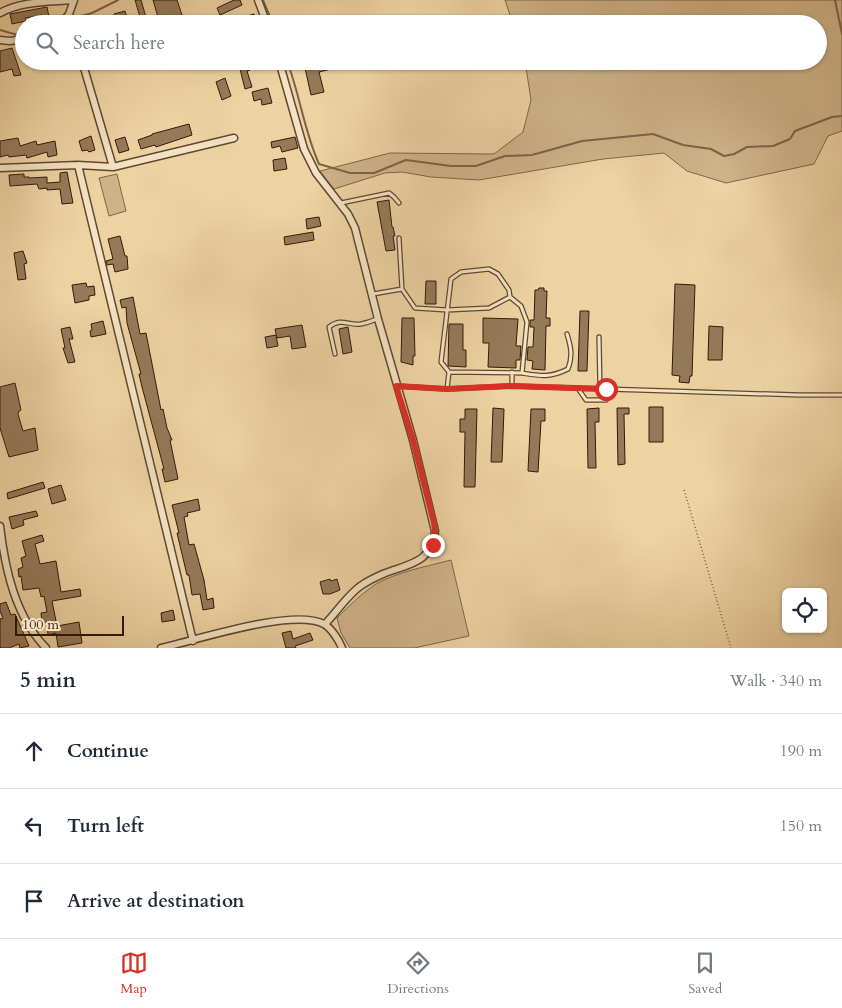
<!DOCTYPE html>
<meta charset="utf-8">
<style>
:root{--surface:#fff;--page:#f2f2f3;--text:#1f2937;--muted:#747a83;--line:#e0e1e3;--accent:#d93025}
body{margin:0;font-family:Cardo,serif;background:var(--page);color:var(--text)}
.controls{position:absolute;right:15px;bottom:15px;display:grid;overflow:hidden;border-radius:8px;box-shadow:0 1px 4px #0004}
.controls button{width:45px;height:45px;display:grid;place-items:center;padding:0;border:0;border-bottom:1px solid var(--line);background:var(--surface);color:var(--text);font:25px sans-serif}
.scale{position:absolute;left:15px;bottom:12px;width:109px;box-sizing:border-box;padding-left:5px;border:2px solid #341a09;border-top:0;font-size:14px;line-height:18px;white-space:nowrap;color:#341a09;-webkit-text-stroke:4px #f3e2c3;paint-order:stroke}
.stop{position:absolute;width:15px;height:15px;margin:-11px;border:4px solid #d93025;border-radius:50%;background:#fff}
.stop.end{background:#d93025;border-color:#fff;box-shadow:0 1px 5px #0008}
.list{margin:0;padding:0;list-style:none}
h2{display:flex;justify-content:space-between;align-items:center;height:65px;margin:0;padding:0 20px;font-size:21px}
h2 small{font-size:16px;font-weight:400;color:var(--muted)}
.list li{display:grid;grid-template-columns:32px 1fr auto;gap:15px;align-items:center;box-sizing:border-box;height:75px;padding:0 20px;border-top:1px solid var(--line)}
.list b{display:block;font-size:19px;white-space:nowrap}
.list em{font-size:16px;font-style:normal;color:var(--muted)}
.icon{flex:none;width:28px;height:28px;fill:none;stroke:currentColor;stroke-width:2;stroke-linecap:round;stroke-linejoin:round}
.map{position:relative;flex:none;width:842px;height:648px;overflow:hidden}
.search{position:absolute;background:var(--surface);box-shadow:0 1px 4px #0004;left:15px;right:15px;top:15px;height:55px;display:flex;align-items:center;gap:12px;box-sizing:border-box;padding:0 18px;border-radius:28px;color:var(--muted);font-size:19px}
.sheet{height:290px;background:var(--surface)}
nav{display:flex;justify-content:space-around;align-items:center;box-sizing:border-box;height:70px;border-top:1px solid var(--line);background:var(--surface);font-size:14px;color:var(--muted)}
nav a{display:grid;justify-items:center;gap:2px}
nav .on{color:var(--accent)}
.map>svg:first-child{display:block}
</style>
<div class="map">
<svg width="842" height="648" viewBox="0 0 842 648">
<rect width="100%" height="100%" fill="#edd2a2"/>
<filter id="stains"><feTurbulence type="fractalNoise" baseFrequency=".004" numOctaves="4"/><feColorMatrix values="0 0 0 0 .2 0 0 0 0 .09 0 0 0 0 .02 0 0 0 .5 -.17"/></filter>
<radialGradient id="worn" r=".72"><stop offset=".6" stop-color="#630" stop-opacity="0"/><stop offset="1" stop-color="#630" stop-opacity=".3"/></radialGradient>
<path fill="#ceb388" stroke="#816648" d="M505 0H842V131L828 136 814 164 726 183 687 171 664 153 603 159 479 180 431 177 402 172 385 173 334 189 320 171 390 153 494 154 523 132 531 100 525 61H818V24H513Z
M117 174 126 211 109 216 99 178Z
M451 560 469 636 414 648H350L341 633 337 618C349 606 362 593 376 584 397 572 428 566 451 560Z"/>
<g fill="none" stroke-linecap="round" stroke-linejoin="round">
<path stroke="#7d6346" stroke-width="2" d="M263 0 273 24
M835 0 842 34
M74 18 92 13 118 0
M0 30 21 36
M287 61C300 95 304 131 319 164L350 173H374L406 160 451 166H476L505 156 532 155 582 141 653 134 683 145 711 149 724 156 734 154 747 147 773 146 790 139 795 131 832 117 842 116"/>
</g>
<path fill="#947a59" stroke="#341a09" d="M135 0H141L148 24H142Z
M153 0H177L185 24H160Z
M234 0H240L242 5 220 15 217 8Z
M47 7 49 17 44 18 43 15 25 18 26 21 12 24 10 14Z
M125 11 129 24H117L114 14Z
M254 14 256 20 245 24H227V22Z
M12 48 21 75 14 76 12 69 0 72V51Z
M238 61H247L250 70 247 71 252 87 245 89Z
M330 61H333L335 68 319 72 324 92 311 95 305 68Z
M225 78 231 96 222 100 216 82Z
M268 88 272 103 262 105 261 99 254 101 252 92Z
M189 124 192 135 156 147 155 145 141 149 138 140 152 135V134Z
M91 136 95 150 89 152 87 150 82 151 79 141Z
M125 137 129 150 119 153 115 140Z
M295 137 298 148 282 152 280 146 272 148 271 142Z
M18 138 20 146 36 141 37 145 55 141 57 155 48 157 47 152 27 158 26 155 9 157 8 155 0 157V141Z
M285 158 287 169 274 171 273 160Z
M67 172 73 203 62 204 60 189 47 190V188L39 189 37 184 10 186 9 175 24 174V177H29V178L47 177V183L60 182V173Z
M389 200 392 227H393L395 236H393L395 250 386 251 377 202Z
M319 217 321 226 307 229 306 219Z
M313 232 314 240 285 245 284 237Z
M120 236 125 256H127L128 269 115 272 113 264 107 265 106 261 113 259 108 239Z
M23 251 27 263 24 264 26 279 18 280 14 253Z
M426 281H436V304H425Z
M86 283 87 287 94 286 95 295 89 296V300L75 303 72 285Z
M675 284 695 285 692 376H690L689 383 679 382 680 376 672 375Z
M539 288H544V291H547L546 318H550V326H546L545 370 532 369 533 361 527 360 528 347H533L534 327H530V320H534L535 290H538Z
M133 297 140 334 146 333 161 410 163 409 167 428 172 440H170L178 479 165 482 162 469H164L142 387 139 374H141L127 323 126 307 122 308 120 300Z
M580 311H589L587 371H578Z
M402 318H414L415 356H413V365L401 362Z
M483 318 518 319 516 346H521L520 360H516V368L488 367 489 343H483Z
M103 321 106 334 91 337 90 331 92 330 91 324Z
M449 324H463V350H466V367L448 366Z
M302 325 306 347 292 349 290 336 277 338 275 329Z
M709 326 723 327 722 360H708Z
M70 327 73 339H69L75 362 68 363 63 348H65L61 329Z
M348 327 352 352 343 354 339 329Z
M276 335 278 346 267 348 265 337Z
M15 383 21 410 19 411 18 414 23 431 35 428 38 450 9 457 0 428V387Z
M649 407H663V442H649Z
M493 408 504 409 502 462H491Z
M599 408V422H595L596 468H588L587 409Z
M617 408H629V414H624L625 464 618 465Z
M465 409H477L475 487H464L465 432H460V419H465Z
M531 409H545V421H541L538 472 528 471Z
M43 482 45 488 8 499 7 493Z
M61 485 66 500 52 504 48 489Z
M198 499 200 510 187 513 188 516 184 517 189 545 194 544 204 580 207 600 213 598 214 608 203 610 200 594 192 595 189 575H187L177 533H179L172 505Z
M36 511 38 516 23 520 24 525 12 529 9 517Z
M42 535 44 541 35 544 40 564 56 561 61 592 80 589 81 596 52 601 57 626 79 622 82 643 58 647 56 633 48 635 47 622 42 623 41 613 47 612 44 596 41 597 39 588 23 590 21 576 19 577 18 569 23 567 21 558 26 556 22 541Z
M330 579 331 581 337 579 340 590 330 594H323L320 582Z
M6 602 11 615 15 614 29 646 20 648 19 644 9 648H0V619L3 618 0 611V604Z
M173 610 175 620 162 622 161 613Z
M291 631 293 639 310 633 313 640 295 646 296 648H286L282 633Z"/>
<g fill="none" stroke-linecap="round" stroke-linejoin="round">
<defs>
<path id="service" d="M341 203 389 193 394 197 399 203
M399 238 402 289 415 308 447 310 489 308 510 297 509 290 498 274 489 269 461 272 451 279 441 362 449 372 447 389
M373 294 402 289
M599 337 600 389
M335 354 329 327C342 317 348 326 361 324 366 323 372 321 377 319
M449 372 522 373 527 322 521 306 510 297
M522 373C541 376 550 378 568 369 573 356 571 347 567 334
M397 386 447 389 512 386 799 395H842
M512 386V372
M579 390 586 400H606V389"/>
<path id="minor" d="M258 0 267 24
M0 13C22 1 48 2 72 0
M61 24 69 14 74 0
M0 40 10 41 24 39
M82 61 113 167
M279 61 304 149 316 173 348 214 355 228 378 319 413 440 435 531C432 564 407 564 383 574 376 577 368 581 362 585 349 593 336 613 325 624
M78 165 113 167 234 138
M0 168 78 165 193 641
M0 526C5 569 15 616 46 648
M161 648C197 640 292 608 324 624 331 628 339 640 342 648"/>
</defs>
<use href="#service" stroke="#62482f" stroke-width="5.5"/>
<use href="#minor" stroke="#62482f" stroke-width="9"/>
<path stroke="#341a09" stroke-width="1" stroke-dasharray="1 2.5" stroke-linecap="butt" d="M684 490 731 648"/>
<use href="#service" stroke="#f3e2c3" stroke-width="3"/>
<use href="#minor" stroke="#f3e2c3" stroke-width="6"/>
</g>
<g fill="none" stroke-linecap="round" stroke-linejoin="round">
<path stroke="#d93025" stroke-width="6" d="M433 545 435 531 434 523 413 440 396 386 447 389 512 386 606 389"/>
</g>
<rect width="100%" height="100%" filter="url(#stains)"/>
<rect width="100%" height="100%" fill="url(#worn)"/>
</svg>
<div class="controls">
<button><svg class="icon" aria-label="locate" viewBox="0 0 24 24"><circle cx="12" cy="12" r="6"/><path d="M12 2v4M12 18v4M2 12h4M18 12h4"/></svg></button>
</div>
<div class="scale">100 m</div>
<div class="stop" style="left:606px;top:389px"></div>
<div class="stop end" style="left:433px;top:545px"></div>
<div class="search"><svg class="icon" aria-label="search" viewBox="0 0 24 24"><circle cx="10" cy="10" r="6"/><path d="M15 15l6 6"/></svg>Search here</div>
</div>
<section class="sheet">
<h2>5 min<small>Walk · 340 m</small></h2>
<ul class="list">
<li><svg class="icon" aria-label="ahead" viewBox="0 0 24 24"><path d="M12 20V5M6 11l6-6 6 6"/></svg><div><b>Continue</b></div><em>190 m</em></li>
<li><svg class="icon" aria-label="left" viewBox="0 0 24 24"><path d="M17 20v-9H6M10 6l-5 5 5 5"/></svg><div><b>Turn left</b></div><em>150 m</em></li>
<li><svg class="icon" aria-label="arrive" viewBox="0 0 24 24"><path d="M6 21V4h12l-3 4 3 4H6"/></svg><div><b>Arrive at destination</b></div></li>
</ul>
</section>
<nav>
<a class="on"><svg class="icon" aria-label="map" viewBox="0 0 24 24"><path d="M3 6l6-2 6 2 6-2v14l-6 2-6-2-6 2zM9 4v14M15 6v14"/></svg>Map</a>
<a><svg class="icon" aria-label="directions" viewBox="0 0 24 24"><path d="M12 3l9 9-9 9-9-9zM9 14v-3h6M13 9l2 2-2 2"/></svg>Directions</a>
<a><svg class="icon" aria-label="saved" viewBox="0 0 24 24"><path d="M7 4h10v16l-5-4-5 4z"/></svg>Saved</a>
</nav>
